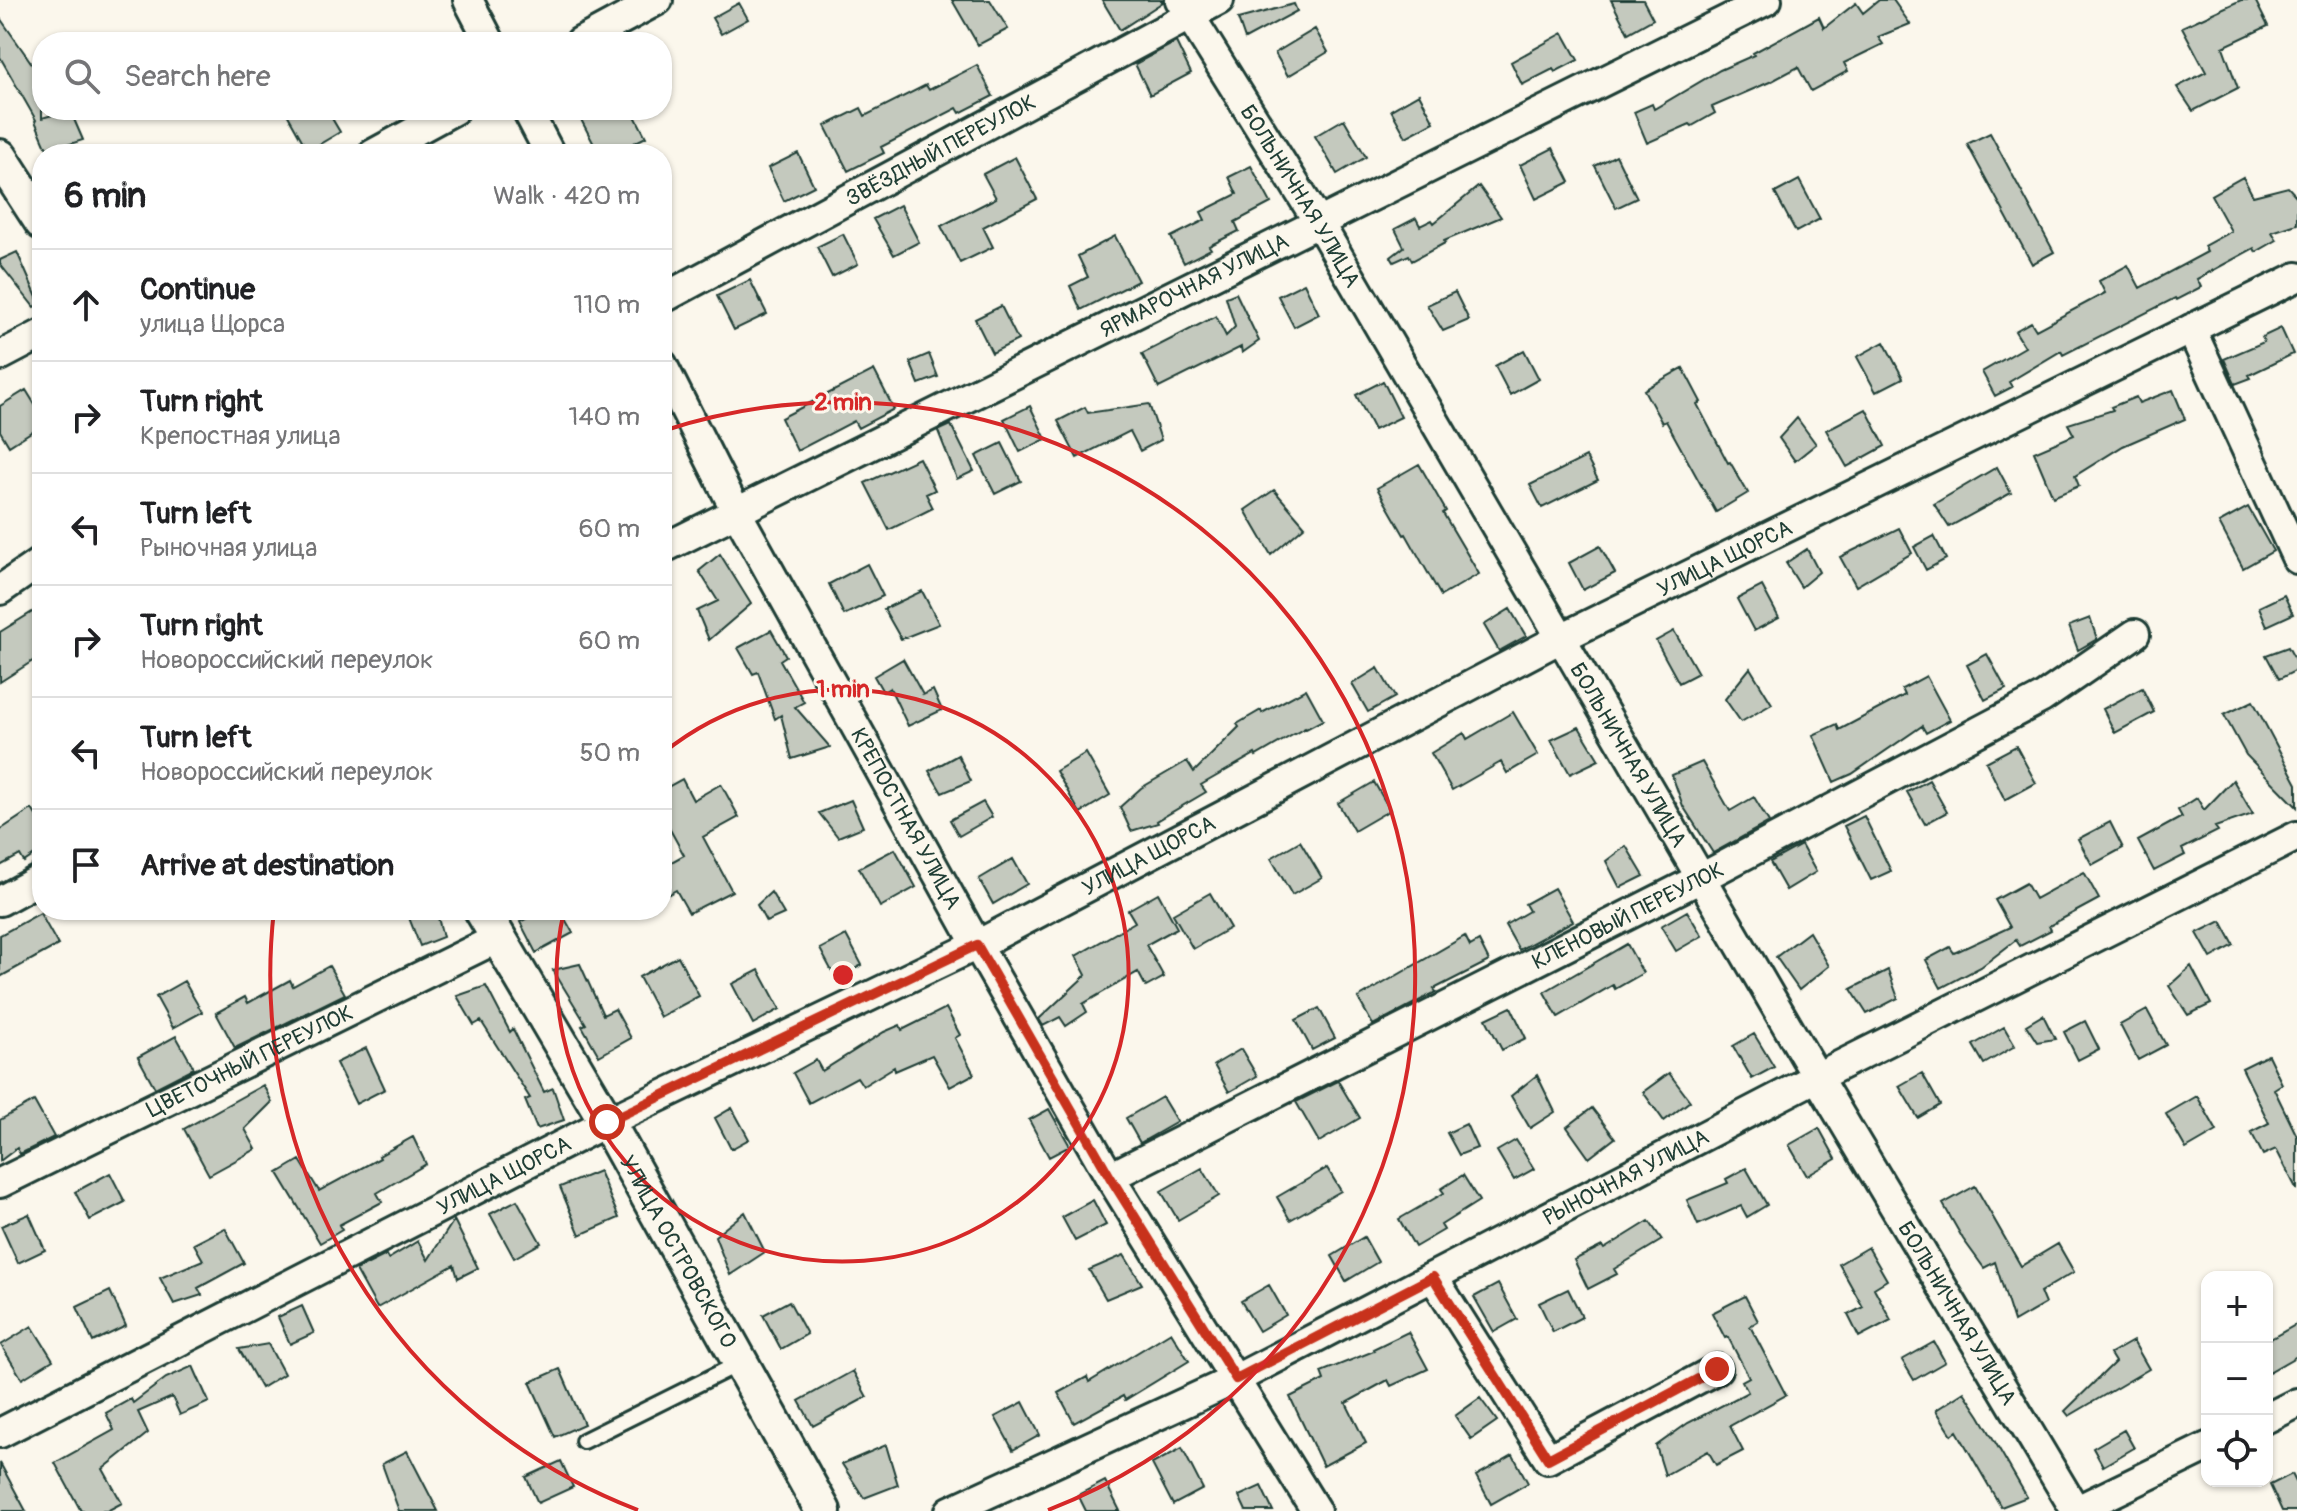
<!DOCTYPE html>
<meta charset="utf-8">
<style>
:root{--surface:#fff;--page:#f6f6f6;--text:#202124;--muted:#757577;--line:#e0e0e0}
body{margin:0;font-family:Pangolin,sans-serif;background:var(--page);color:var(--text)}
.controls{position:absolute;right:24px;bottom:24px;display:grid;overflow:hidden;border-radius:16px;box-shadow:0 2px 6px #0004}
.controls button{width:72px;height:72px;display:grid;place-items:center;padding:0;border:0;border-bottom:2px solid var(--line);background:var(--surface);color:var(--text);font:40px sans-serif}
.stop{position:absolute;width:24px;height:24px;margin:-18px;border:6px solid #c8321e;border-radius:50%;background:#fff}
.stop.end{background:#c8321e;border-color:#fff;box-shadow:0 2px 8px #0008}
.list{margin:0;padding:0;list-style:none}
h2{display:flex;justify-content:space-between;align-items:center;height:104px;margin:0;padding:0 32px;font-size:34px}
h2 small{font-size:26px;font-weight:400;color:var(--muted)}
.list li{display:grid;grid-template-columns:52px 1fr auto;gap:24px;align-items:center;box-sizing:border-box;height:112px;padding:0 32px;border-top:2px solid var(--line)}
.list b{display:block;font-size:30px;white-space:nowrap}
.list p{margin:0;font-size:26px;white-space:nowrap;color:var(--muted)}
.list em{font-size:26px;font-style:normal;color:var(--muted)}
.icon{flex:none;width:44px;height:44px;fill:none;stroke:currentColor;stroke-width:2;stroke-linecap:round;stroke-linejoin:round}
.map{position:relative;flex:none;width:2297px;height:1511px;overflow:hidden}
.search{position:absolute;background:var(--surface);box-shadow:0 2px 6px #0004;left:32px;top:32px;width:640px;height:88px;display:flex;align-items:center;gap:20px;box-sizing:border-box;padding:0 28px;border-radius:32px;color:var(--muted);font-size:30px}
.panel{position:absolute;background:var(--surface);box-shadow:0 2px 6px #0004;left:32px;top:144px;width:640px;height:776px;border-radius:32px}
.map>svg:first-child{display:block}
</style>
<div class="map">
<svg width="2297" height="1511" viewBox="0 0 2297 1511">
<rect width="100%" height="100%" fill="#fbf7ec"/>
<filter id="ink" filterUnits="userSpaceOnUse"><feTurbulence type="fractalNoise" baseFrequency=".0125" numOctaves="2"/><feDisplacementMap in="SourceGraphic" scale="16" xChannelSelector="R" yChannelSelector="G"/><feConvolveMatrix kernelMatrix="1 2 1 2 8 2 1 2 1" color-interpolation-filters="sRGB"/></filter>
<g filter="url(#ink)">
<path fill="#c4c9be" stroke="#1f3d34" stroke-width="2" d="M952 0H990L1008 29 978 45Z
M1102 0H1163V2L1120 30Z
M1611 0H1643L1653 19 1628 33Z
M1879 0H1893L1910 24 1878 37 1883 44 1844 63 1848 71 1811 91 1798 67 1772 81 1712 107 1715 113 1692 126 1690 124 1647 143 1634 112 1652 104 1654 109 1720 70 1754 55 1753 53 1819 17 1824 28 1856 3 1863 13Z
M2241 0H2255L2268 26 2223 47 2238 88 2193 111 2177 87 2206 72 2182 27Z
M739 3 748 19 721 34 712 18Z
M1294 4 1297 11 1245 39 1238 19Z
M0 18 35 68 42 64V118L70 110 83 140 48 151 35 121 36 120 0 57Z
M1315 29 1328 52 1288 76 1275 53Z
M1563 33 1578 60 1555 72 1553 69 1522 85 1511 62Z
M1176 42 1191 73 1150 95 1135 64Z
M977 65 993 96 960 113 957 108 881 147 884 153 848 171 825 126 861 108 865 116 926 85 929 90Z
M1419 94 1434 122 1406 137 1391 110Z
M285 110H327L340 132 308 151Z
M576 110H632L646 137 612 154H599Z
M1344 119 1366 157 1337 174 1315 136Z
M1990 133 2054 252 2032 264 1967 144Z
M1553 148 1570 182 1536 199 1520 165Z
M798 153 814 186 784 201 768 168Z
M1616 155 1637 198 1616 208 1595 166Z
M1015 157 1037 199 983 227 993 247 960 263 941 226 996 198 983 174Z
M1251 166 1271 203 1235 222 1239 231 1209 246 1211 249 1184 263 1171 237 1205 220 1201 212 1237 194 1229 177Z
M2243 177 2253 196 2288 187 2297 197V224L2272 232 2277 240 2256 252 2254 248 2197 279 2201 287 2176 300 2175 298 2063 355 2061 351 2009 382 2012 387 1995 396 1982 372 2025 347 2015 331 2031 322 2036 330 2105 293 2099 281 2128 265 2140 288 2207 252 2204 246 2231 231 2211 195Z
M1799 180 1820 219 1796 232 1775 193Z
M1479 186 1501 217 1444 241 1445 243 1412 261 1409 255 1394 262 1391 257 1404 247 1395 229 1416 218 1420 226 1432 220 1434 223Z
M900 205 919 242 894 255 873 219Z
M843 234 858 264 832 277 817 247Z
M1115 236 1138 281 1081 310 1070 286 1088 277 1078 256Z
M17 252 40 304 34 307 0 264V260Z
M750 280 767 314 734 330 717 296Z
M1304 283 1319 314 1294 327 1278 296Z
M1455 292 1469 320 1443 331 1427 305Z
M1236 293 1259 341 1242 353 1241 347 1159 388 1142 354 1216 316 1226 336 1235 327 1226 297Z
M1001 306 1018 340 992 353 975 319Z
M2281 328 2293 354 2249 375 2251 378 2235 384 2224 359 2264 342 2262 337Z
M1884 342 1903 378 1876 392 1857 357Z
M1524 350 1539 379 1510 395 1495 366Z
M929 354 938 377 919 384 910 362Z
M1683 368 1701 402 1697 404 1728 463 1730 462 1748 493 1716 512 1666 421 1662 423 1644 390Z
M874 370 894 409 858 428 854 421 797 451 781 418Z
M1383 381 1401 417 1374 430 1356 395Z
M26 390 42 416V425L9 446 0 431V406Z
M2173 390 2185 419 2123 446 2075 476 2079 486 2053 497 2034 452 2074 435 2068 424 2113 410 2111 407 2136 397 2139 403Z
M1149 404 1161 440 1140 451 1130 431 1077 458 1058 421 1085 407 1088 413Z
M1030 406 1046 439 1020 452 1004 419Z
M1866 409 1885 446 1847 467 1826 430Z
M1797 418 1816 444 1795 461 1779 438Z
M951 425 974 471 957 479 938 431Z
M1002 443 1021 481 995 494 976 456Z
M1586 457 1598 480 1542 508 1530 485Z
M919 458 935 490 926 494 933 508 889 530 865 483Z
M1419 464 1446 511 1443 513 1479 574 1441 596 1406 534 1404 535 1377 488Z
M1997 467 2011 493 1949 527 1934 504Z
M1274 490 1305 526 1271 555 1245 510Z
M2248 507 2273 551 2243 568 2219 523Z
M1899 528 1912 553 1856 586 1840 557Z
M1934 536 1946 559 1926 570 1914 547Z
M1600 546 1615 573 1583 590 1569 563Z
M1807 549 1819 572 1801 587 1786 563Z
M720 554 751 604 709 640 697 611 718 601 699 571Z
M867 564 883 596 844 615 829 584Z
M1762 586 1779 618 1754 631 1737 599Z
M922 591 939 624 901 639 884 609Z
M2284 595 2293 614 2267 626 2259 607Z
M1510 609 1526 636 1499 651 1484 625Z
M34 611 42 624V655L0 682V632Z
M2090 618 2097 639 2078 650 2069 626Z
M771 630 786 656 780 660 804 702 795 707 830 747 792 759 781 715 775 719 758 672 753 674 738 648Z
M1674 631 1698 673 1679 683 1656 641Z
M2288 647 2297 663V670L2279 679 2266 655Z
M1987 654 2006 689 1985 700 1967 665Z
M903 659 923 695 933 690 942 710 908 726 890 688 883 692 874 676Z
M1378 668 1395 697 1368 712 1352 684Z
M1750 668 1772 704 1741 722 1725 699Z
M1926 676 1950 720 1926 733 1922 726 1852 774 1834 782 1813 735 1837 724 1839 730 1905 695 1902 689Z
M2142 688 2154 712 2115 733 2103 709Z
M1306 689 1323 720 1306 729 1305 728 1256 756 1255 754 1201 785 1206 792 1157 821 1158 823 1131 831 1120 807 1141 788 1187 761 1194 772 1239 727 1237 724 1261 710 1262 713Z
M2253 701 2297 784V807L2246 755 2224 715Z
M1513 712 1538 755 1507 773 1501 762 1452 790 1431 753 1464 733 1467 739Z
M1579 727 1599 760 1570 774 1551 740Z
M2016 746 2036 783 2005 800 1986 762Z
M1086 753 1110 795 1080 813 1056 771Z
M958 755 971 781 942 793 929 771Z
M1702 762 1730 811 1754 797 1769 822 1713 853 1683 806 1672 775Z
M682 779 693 800 721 784 739 817 703 837 732 891 689 913 676 890 669 894 662 880V867L684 855 662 815V790Z
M1929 780 1947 812 1925 824 1907 792Z
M2233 780 2253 814 2215 827 2218 831 2182 849 2185 855 2154 871 2138 841 2182 817 2178 810 2197 798 2204 810Z
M1374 782 1390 810 1354 831 1338 803Z
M851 800 863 827 838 837 819 813Z
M983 802 992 817 959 836 950 820Z
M32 809 42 825V850L24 862 20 855 0 866V830Z
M1864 816 1891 871 1871 880 1844 826Z
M2110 822 2123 848 2092 865 2078 839Z
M1300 841 1322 878 1292 895 1271 858Z
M1801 845 1816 872 1786 890 1770 862Z
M1626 846 1644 876 1620 888 1606 861Z
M895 849 916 887 880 907 859 868Z
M1013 859 1027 884 993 904 979 879Z
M2084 872 2099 899 2049 926 2051 930 2020 946 2016 940 1981 967 1941 988 1926 960 1950 947 1954 953 2010 927 1995 900 2026 883 2035 899Z
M1554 888 1573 921 1519 950 1505 925 1529 911 1525 904Z
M771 892 784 914 766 922 757 905Z
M1158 893 1177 928 1146 945 1164 977 1146 987 1138 972 1083 1004 1087 1012 1066 1026 1060 1017 1043 1026 1039 1019 1086 975 1076 956 1135 922 1128 910Z
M1210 893 1230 928 1193 949 1173 914Z
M406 910H436L443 937 420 946Z
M542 910H560L573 933 536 953 520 922Z
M1687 911 1702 936 1676 951 1661 926Z
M40 913 58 945 0 977V935Z
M2221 921 2234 945 2211 958 2197 933Z
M1809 932 1829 966 1799 990 1776 957Z
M846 935 862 965 836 979 820 949Z
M1465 936 1470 946 1479 941 1489 961 1434 989 1436 992 1373 1025 1358 998Z
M1627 944 1643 973 1615 989 1613 985 1558 1017 1544 992Z
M678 956 699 996 660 1017 639 977Z
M580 964 603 1015 615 1009 631 1038 599 1056 582 1026 586 1024 553 970Z
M329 966 345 994 235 1048 216 1013 245 997 248 1003 290 980 293 986Z
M2191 966 2211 1004 2188 1015 2169 986Z
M759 970 780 1009 753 1024 732 984Z
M1888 970 1898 998 1867 1014 1851 989Z
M184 981 202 1012 173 1028 156 997Z
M486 986 510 1032 513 1029 544 1092 553 1088 564 1120 537 1129 525 1100 530 1098 481 1021 474 1025 457 996Z
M1511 1007 1526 1038 1502 1050 1486 1019Z
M946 1008 960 1035 955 1038 974 1074 950 1087 932 1055 895 1071 894 1067 863 1086 857 1077 809 1103 793 1073 816 1060 822 1071 884 1032 900 1025 902 1030Z
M1319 1008 1335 1038 1312 1050 1296 1020Z
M2147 1010 2166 1045 2138 1060 2120 1025Z
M2043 1015 2055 1039 2037 1042 2026 1025Z
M2085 1021 2099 1049 2078 1060 2064 1032Z
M2004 1027 2015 1046 1984 1064 1973 1045Z
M1754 1034 1774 1067 1752 1079 1733 1046Z
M176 1036 194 1068 155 1088 138 1057Z
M366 1048 385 1089 356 1104 336 1063Z
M1241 1049 1257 1076 1229 1092 1214 1065Z
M2268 1055 2282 1084 2274 1089 2297 1136V1190L2276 1149 2263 1155 2251 1132 2269 1123 2242 1068Z
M1669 1073 1690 1101 1664 1121 1643 1092Z
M1922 1073 1940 1105 1918 1118 1899 1086Z
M1537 1075 1555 1112 1530 1128 1511 1096Z
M1338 1081 1360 1118 1319 1142 1296 1102Z
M263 1085 272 1102 245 1129 256 1149 209 1175 184 1129Z
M2197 1096 2217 1131 2186 1149 2166 1114Z
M1162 1097 1177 1122 1140 1143 1126 1118Z
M34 1101 54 1137 20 1154 17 1148 0 1161V1120Z
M732 1108 749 1139 731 1149 715 1118Z
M1592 1108 1615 1138 1589 1158 1567 1127Z
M1049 1109 1070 1146 1049 1157 1029 1120Z
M1466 1124 1477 1148 1459 1155 1447 1133Z
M1819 1128 1836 1159 1807 1176 1789 1145Z
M413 1137 426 1164 377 1193 382 1202 339 1225 342 1230 320 1243 278 1173 300 1160 319 1191 380 1158 379 1156Z
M1516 1140 1534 1169 1514 1180 1497 1151Z
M1202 1168 1219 1196 1178 1220 1161 1191Z
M1327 1168 1341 1191 1290 1220 1277 1197Z
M1746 1168 1767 1205 1747 1217 1741 1206 1698 1225 1687 1200 1728 1183 1726 1179Z
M599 1171 619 1218 580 1235 560 1187Z
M110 1173 125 1202 90 1220 75 1192Z
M1463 1175 1479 1201 1441 1225 1444 1230 1415 1247 1399 1219 1444 1193 1441 1189Z
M1975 1186 2021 1266 2058 1244 2074 1272 2040 1292 2045 1304 2014 1322 1995 1262 1984 1268 1963 1239 1943 1204Z
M517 1200 541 1243 514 1258 490 1214Z
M1093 1200 1106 1225 1075 1241 1062 1217Z
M745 1212 765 1252 730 1275 715 1236Z
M29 1214 45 1250 18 1263 1 1226Z
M454 1220 478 1268 458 1278 454 1265 377 1308 356 1270 386 1255 388 1259 418 1241 428 1260Z
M1649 1221 1662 1240 1614 1269 1617 1274 1588 1289 1574 1260 1602 1246 1604 1249Z
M225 1228 244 1263 198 1288 202 1295 174 1304 160 1278 203 1260 194 1244Z
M1364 1237 1378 1262 1346 1281 1332 1256Z
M1868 1247 1887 1280 1874 1288 1891 1320 1859 1337 1848 1315 1863 1307 1839 1264Z
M1124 1255 1142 1284 1106 1299 1089 1270Z
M1498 1284 1517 1319 1494 1332 1474 1297Z
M1269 1285 1286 1315 1259 1331 1241 1301Z
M1568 1289 1582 1317 1553 1332 1539 1303Z
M110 1291 126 1326 93 1342 77 1307Z
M1745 1296 1758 1321 1750 1326 1786 1395 1730 1426 1743 1451 1716 1465 1708 1451 1665 1475 1656 1446 1688 1423 1748 1392 1742 1381 1749 1377 1728 1337 1725 1338 1712 1313Z
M789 1301 807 1334 781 1349 763 1315Z
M302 1306 314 1333 290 1344 278 1317Z
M2297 1324V1356L2267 1373V1341Z
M32 1326 53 1360 22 1379 1 1345Z
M1171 1332 1189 1361 1125 1400 1123 1396 1074 1423 1058 1393 1087 1377 1089 1382Z
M1408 1332 1428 1369 1391 1386 1388 1380 1346 1403 1366 1443 1323 1466 1290 1397 1324 1380 1321 1372 1374 1351 1373 1349Z
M2133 1341 2149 1369 2069 1416 2065 1411 2115 1362 2110 1354Z
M1934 1342 1945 1362 1914 1380 1902 1360Z
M268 1344 284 1374 261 1388 239 1349Z
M193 1366 209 1402 180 1415 172 1397 138 1412 148 1433 103 1469 122 1503 107 1511H81L55 1463 114 1430 106 1413 131 1399 133 1403 166 1378Z
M560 1369 584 1424 555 1437 530 1382Z
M853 1371 867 1397 813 1426 799 1401Z
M1964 1392 1980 1416 2027 1497 2001 1507 1957 1431 1952 1435 1936 1410Z
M1480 1398 1497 1421 1471 1439 1455 1416Z
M1023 1402 1040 1435 1013 1450 995 1417Z
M2124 1430 2134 1448 2103 1466 2093 1448Z
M886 1445 898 1485 864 1498 842 1464Z
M1182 1448 1203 1489 1173 1505 1152 1464Z
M407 1451 438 1511H399L382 1464Z
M1513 1455 1528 1483 1491 1504 1476 1476Z
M561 1461 573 1487 538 1503 526 1477Z
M0 1463 26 1511H0Z
M2292 1474 2297 1484V1511H2282L2270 1485Z
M1105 1481 1120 1511H1086L1078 1495Z
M1261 1486 1273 1511H1246L1239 1496Z"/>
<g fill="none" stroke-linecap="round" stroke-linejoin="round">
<defs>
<path id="service" d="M583 1441 740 1363"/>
<g id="minor">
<path d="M468 0 490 42"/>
<path id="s1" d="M1180 0 1319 223 1817 1077 2076 1511"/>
<path d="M580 42 658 0"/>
<path d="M527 110 550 154"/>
<path d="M373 154 454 110"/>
<path id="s2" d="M662 299 1219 0"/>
<path d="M2191 329 2297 559"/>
<path d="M0 356 42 334"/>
<path id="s3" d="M662 364 736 511 977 945 1110 1177 1316 1511"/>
<path id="s4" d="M662 549 1767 0"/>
<path d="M0 590 42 561"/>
<path d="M0 901 42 878"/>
<path id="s5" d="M1110 1177 1701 878 2042 698 2135 634"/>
<path id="s6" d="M0 1183 498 938"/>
<path d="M1433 1277 1548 1459 1717 1369"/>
<path d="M2267 1418 2297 1403"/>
<path id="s7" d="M0 1433 607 1122 977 945 1561 638 2297 277"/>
<path id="s8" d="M950 1511 1236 1379 1817 1077 2297 836"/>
<path d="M2075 1511 2207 1447"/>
</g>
<g id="tertiary">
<path d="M0 157 42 222"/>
<path id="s9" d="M482 910 607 1122 823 1511"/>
</g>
</defs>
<use href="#service" stroke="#1f3d34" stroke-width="20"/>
<use href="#minor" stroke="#1f3d34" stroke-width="34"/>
<use href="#tertiary" stroke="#1f3d34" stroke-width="40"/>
<use href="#service" stroke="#fbf7ec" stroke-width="14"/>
<use href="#minor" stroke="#fbf7ec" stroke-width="28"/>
<use href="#tertiary" stroke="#fbf7ec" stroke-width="34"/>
</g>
</g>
<g fill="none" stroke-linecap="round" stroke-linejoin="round" filter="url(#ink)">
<path stroke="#c8321e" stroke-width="10" d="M607 1122 977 945 1110 1177 1236 1379 1433 1277 1548 1459 1717 1369"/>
</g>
<g fill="none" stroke="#d62828" stroke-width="4">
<path d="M663 753A286 286 0 1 1 564 911"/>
<path d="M638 1510A573 573 0 0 1 274 910M666 430A573 573 0 0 1 1048 1510"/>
</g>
<g text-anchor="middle" stroke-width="6" stroke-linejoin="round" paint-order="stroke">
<g font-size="22" fill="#1f3d34" stroke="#fbf7ec">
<text dy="8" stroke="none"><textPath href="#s2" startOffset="316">ЗВЁЗДНЫЙ ПЕРЕУЛОК</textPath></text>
<text dy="8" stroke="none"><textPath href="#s1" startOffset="230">БОЛЬНИЧНАЯ УЛИЦА</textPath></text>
<text dy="8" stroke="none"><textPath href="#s4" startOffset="594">ЯРМАРОЧНАЯ УЛИЦА</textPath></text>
<text dy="8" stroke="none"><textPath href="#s7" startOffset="1934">УЛИЦА ЩОРСА</textPath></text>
<text dy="8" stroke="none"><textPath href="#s1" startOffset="878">БОЛЬНИЧНАЯ УЛИЦА</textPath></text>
<text dy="8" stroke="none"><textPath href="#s3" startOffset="516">КРЕПОСТНАЯ УЛИЦА</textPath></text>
<text dy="8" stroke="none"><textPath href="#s7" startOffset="1286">УЛИЦА ЩОРСА</textPath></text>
<text dy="8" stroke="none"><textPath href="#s5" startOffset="580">КЛЕНОВЫЙ ПЕРЕУЛОК</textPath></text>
<text dy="8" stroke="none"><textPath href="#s6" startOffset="278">ЦВЕТОЧНЫЙ ПЕРЕУЛОК</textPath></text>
<text dy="8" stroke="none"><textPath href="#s7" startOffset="566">УЛИЦА ЩОРСА</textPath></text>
<text dy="8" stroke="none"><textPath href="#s8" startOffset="754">РЫНОЧНАЯ УЛИЦА</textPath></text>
<text dy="8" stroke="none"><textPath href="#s9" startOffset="394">УЛИЦА ОСТРОВСКОГО</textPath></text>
<text dy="8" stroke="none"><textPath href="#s1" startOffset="1526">БОЛЬНИЧНАЯ УЛИЦА</textPath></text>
</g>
</g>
<circle cx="843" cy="975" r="12" fill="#d62828" stroke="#fbf7ec" stroke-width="4"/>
<g font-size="24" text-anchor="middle" font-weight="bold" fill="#d62828" stroke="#fbf7ec" stroke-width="6" stroke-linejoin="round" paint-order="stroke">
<text x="843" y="410">2 min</text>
<text x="843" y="697">1 min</text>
</g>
</svg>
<div class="controls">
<button>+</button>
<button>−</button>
<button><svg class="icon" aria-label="locate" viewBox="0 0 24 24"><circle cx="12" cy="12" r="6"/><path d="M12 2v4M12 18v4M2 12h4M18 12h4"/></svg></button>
</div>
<div class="stop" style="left:607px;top:1122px"></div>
<div class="stop end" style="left:1717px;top:1369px"></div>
<div class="search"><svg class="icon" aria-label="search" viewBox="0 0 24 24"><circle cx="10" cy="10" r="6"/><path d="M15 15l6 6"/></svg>Search here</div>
<section class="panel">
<h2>6 min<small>Walk · 420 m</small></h2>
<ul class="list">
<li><svg class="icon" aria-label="ahead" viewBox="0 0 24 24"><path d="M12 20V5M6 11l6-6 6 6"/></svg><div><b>Continue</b><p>улица Щорса</p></div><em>110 m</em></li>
<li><svg class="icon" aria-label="right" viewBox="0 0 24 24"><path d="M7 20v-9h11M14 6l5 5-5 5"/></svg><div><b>Turn right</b><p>Крепостная улица</p></div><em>140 m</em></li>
<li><svg class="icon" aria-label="left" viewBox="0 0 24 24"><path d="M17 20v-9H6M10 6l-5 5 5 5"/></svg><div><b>Turn left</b><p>Рыночная улица</p></div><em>60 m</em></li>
<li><svg class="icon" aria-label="right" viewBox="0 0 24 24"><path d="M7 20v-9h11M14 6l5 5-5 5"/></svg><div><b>Turn right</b><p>Новороссийский переулок</p></div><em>60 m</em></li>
<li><svg class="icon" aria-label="left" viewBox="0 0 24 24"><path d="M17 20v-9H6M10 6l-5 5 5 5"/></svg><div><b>Turn left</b><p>Новороссийский переулок</p></div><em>50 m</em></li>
<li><svg class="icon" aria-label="arrive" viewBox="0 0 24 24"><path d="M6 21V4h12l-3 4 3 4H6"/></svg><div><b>Arrive at destination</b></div></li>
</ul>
</section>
</div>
